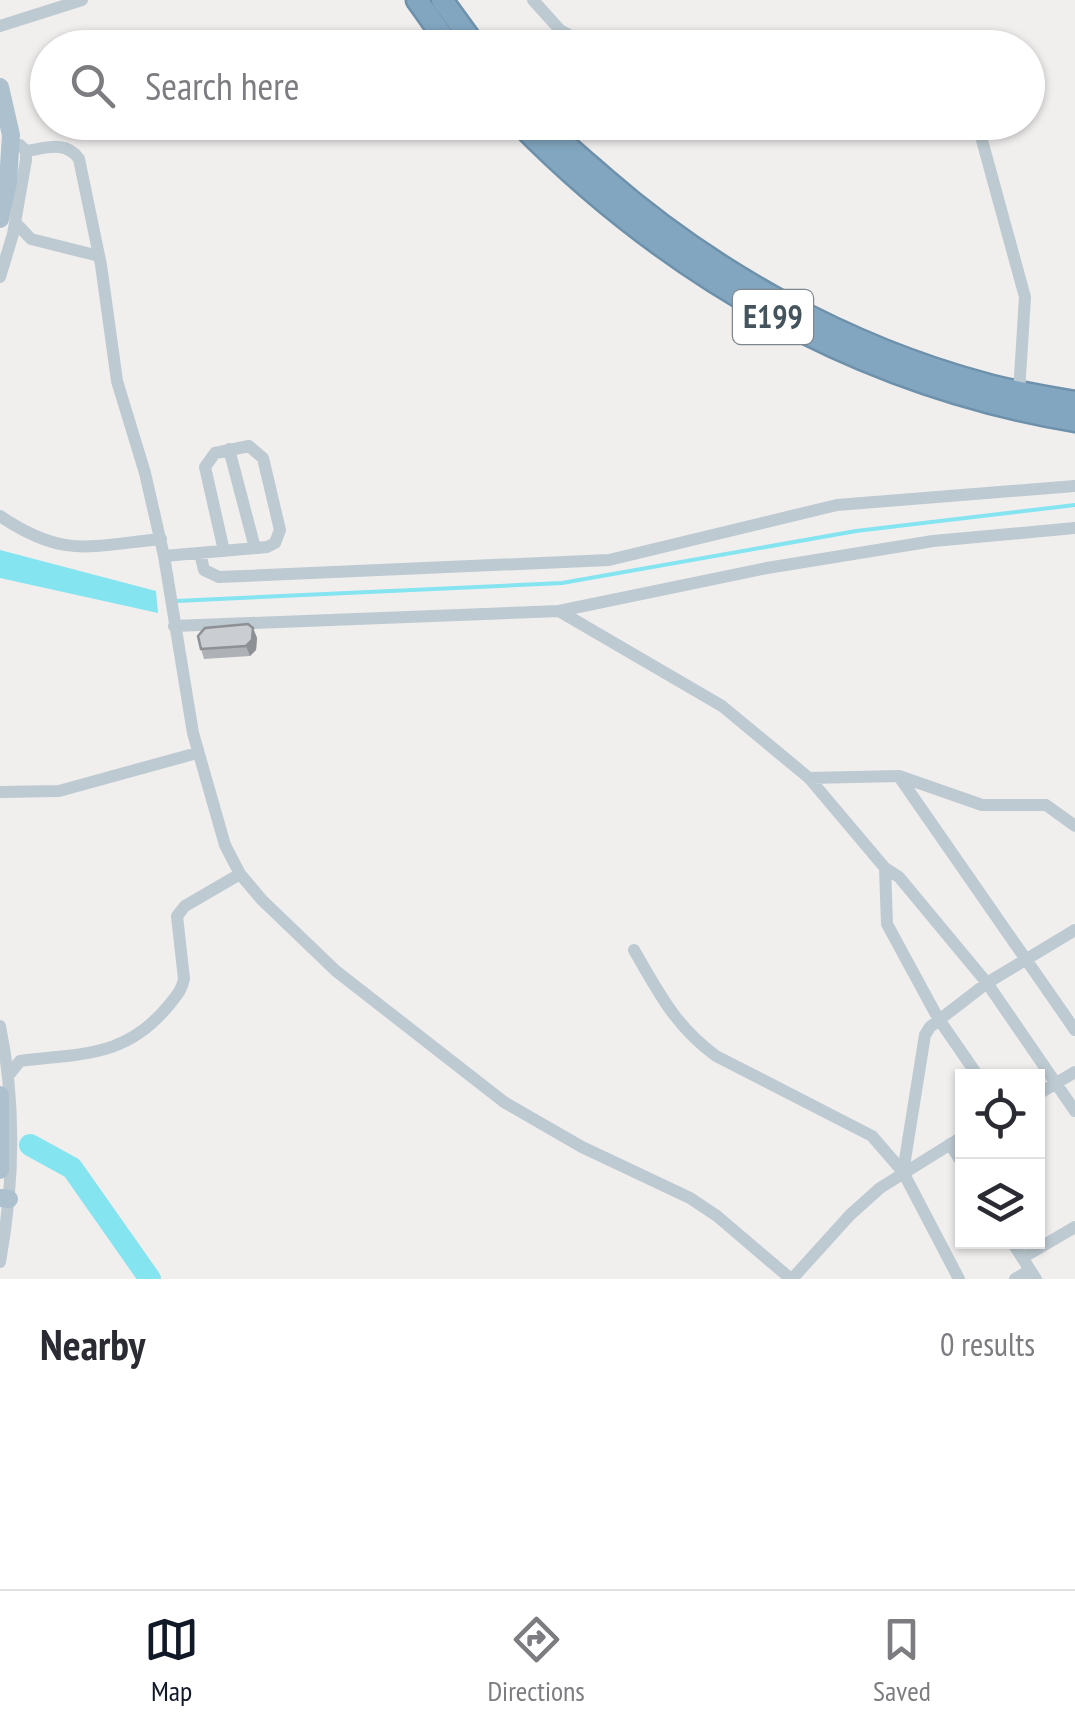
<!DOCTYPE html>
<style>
:root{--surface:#fff;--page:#f7f7f7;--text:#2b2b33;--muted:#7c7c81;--line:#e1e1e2;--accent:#111827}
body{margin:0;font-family:"PT Sans Narrow",sans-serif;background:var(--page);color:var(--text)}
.controls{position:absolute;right:30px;bottom:30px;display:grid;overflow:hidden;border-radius:0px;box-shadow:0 2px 8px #0004}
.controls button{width:90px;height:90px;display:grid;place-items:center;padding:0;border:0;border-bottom:2px solid var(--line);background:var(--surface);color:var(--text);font:50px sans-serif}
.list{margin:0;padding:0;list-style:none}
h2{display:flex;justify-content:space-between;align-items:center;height:130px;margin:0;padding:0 40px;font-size:42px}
h2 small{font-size:32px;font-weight:400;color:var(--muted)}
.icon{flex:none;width:55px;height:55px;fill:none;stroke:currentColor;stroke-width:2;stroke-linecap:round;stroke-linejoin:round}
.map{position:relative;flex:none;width:1075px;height:1279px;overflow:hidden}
.search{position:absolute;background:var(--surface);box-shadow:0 2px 8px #0004;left:30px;right:30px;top:30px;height:110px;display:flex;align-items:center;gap:25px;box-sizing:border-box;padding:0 35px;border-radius:55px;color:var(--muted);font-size:38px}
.sheet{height:310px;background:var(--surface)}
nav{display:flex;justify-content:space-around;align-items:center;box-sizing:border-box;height:140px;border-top:2px solid var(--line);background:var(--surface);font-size:28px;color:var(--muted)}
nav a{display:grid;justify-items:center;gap:5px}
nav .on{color:var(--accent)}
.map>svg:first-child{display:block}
</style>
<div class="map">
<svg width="1075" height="1279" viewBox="0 0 1075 1279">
<rect width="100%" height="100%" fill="#f1eeee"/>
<path fill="#84e4f0" d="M0 550 156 591 158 613 0 578Z"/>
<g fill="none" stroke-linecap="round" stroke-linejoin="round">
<path stroke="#84e4f0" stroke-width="4" d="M176 601 562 583 856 531 1075 505"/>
<path stroke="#84e4f0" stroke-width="22" d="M30 1145 72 1168 150 1279"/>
<defs>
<path id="highway" d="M417 0 451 48
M442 0 477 48
M518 122C671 278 860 385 1075 421
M543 122C561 143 584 160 605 179 713 273 847 347 985 384 1014 392 1045 397 1075 402"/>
</defs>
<use href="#highway" stroke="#6e91ab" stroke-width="25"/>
<path stroke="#bdcad1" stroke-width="12" d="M533 0 560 30 592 48
M0 26 82 0
M888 48H920
M977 122 1025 297 1019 392
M26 151C46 148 66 140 79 159L101 265 117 381 145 473 164 556 193 733 225 845 240 874 262 900 336 971 504 1102 582 1147 690 1198 717 1216 791 1279
M15 222 31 239 99 256
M0 277 13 234 26 160V151L20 145
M229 449 255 548
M0 516C64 559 89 546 161 539
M200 553 204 570 219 577 609 560 837 505 1075 486
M164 556 267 547 275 543 280 530 263 458 249 446 215 453 205 467 224 551
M559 611 722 706 809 778
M174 626 559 611 767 568 933 541 1075 528
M900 778 1075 1030
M0 792 59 791 197 753
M1075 826 1046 805H982L899 776 809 778 885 868 899 877 987 983 1075 1111
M885 868 887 924 938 1018 978 1076
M634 950C659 993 675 1026 716 1056L872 1136 903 1172 959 1279
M0 1026C16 1104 14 1184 0 1262
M8 1076 20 1061C82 1053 126 1058 169 1005 176 996 182 990 184 979L177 916 185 906 240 874
M1038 1094 1075 1072
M950 1144 962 1163
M903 1172 925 1035 930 1027 987 983 1075 930
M1012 1242 1036 1279
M1022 1258 1075 1227
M792 1279 850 1215 880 1188 962 1137
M1015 1279 1030 1270"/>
<path stroke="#acc0ce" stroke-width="18" d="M0 87 11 135 8 182 0 219
M0 1095V1170
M0 1198 9 1199"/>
<use href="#highway" stroke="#83a6c0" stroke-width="20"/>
</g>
<path fill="#aeb1b5" d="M253 628 257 638 256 650 250 656 204 659 201 649Z"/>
<path fill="#8d9094" d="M253 628 257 638 256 650 250 656 246 646Z"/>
<path fill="#caced3" stroke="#8d9094" stroke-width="2.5" d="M248 624 253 628 252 640 246 646 201 649 198 636 205 628Z"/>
<g text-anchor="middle" stroke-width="8" stroke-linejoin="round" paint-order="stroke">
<rect fill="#fff" stroke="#7d878d" stroke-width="2.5" x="733" y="290" width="80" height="54" rx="8"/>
<g font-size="32" font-weight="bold" fill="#45535c">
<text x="773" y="328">E199</text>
</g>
</g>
</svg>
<div class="controls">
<button><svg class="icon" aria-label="locate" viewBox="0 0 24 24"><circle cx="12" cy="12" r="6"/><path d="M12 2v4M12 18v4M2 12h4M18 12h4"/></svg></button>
<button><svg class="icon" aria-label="layers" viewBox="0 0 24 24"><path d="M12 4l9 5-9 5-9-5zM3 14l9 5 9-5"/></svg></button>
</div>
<div class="search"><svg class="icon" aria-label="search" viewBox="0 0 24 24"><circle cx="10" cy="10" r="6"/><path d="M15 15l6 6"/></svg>Search here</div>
</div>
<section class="sheet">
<h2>Nearby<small>0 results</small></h2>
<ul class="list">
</ul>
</section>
<nav>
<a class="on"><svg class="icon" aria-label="map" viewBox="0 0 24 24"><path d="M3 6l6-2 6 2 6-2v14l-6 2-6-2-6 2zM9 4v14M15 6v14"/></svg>Map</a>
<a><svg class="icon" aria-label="directions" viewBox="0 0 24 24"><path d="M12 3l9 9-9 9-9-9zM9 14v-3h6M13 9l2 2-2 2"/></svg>Directions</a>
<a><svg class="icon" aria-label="saved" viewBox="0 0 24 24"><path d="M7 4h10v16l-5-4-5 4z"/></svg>Saved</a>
</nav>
